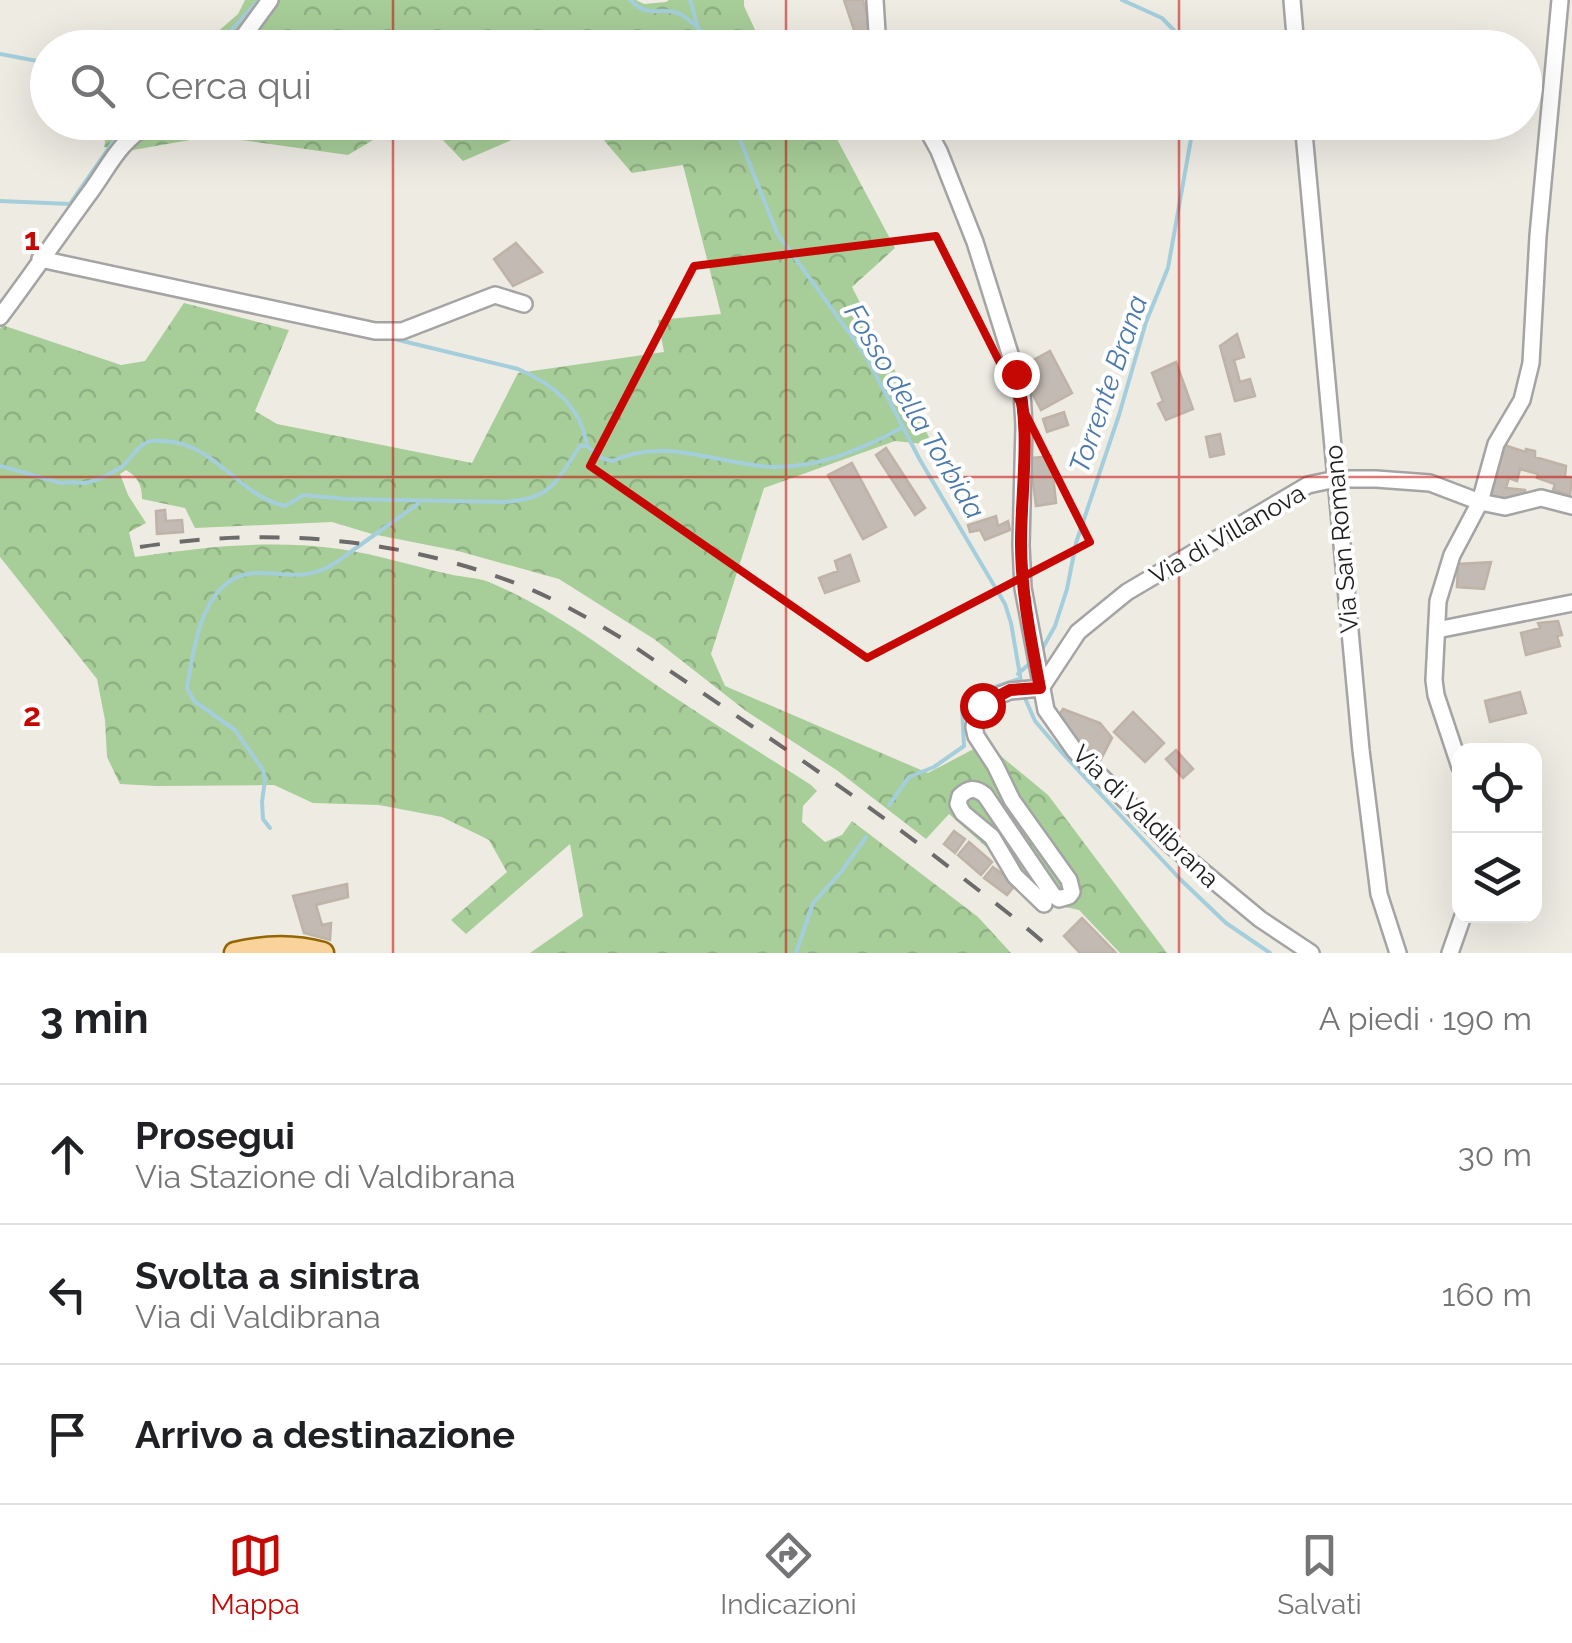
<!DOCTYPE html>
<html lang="it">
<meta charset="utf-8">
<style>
:root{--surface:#fff;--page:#f6f6f6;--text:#202124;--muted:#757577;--line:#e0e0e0;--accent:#c60804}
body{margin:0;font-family:Raleway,sans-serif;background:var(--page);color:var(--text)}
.controls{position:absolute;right:30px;bottom:30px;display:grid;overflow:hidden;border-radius:20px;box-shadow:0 10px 40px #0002}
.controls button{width:90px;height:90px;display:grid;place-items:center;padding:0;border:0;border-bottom:2px solid var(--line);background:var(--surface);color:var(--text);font:50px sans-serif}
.stop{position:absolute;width:30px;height:30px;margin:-22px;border:8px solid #c60804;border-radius:50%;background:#fff}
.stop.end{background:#c60804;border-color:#fff;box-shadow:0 2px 10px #0008}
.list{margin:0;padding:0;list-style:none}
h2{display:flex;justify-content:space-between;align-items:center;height:130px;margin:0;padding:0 40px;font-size:42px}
h2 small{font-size:32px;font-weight:400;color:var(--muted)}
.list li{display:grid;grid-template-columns:65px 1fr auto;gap:30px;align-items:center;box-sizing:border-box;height:140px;padding:0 40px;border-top:2px solid var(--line)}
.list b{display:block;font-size:38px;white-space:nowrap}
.list p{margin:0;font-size:32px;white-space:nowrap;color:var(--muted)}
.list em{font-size:32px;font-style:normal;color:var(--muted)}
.icon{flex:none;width:55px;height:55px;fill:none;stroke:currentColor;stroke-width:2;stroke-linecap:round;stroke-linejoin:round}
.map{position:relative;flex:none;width:1572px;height:953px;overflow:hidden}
.search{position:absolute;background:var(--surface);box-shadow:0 10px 40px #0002;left:30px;right:30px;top:30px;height:110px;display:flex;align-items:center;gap:25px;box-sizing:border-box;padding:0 35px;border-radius:55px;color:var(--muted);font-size:38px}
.sheet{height:550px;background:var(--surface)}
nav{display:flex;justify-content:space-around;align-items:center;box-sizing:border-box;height:140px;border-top:2px solid var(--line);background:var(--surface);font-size:28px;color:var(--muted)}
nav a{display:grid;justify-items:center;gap:5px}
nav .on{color:var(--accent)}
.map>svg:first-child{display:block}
</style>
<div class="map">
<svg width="1572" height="953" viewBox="0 0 1572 953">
<defs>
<pattern id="forest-crowns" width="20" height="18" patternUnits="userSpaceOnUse" patternTransform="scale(2.5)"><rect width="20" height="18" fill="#a7cd98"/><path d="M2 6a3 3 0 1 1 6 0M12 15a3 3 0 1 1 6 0" fill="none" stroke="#8fb083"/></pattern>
</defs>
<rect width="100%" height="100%" fill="#eeebe3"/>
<path fill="url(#forest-crowns)" d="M245 0H636L644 4 666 2 669 0H744V6L763 47 810 43 812 47 199 48 238 14Z
M109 123H551L463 161 435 132 393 128 348 155 213 136 133 150 104 147Z
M589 123H832L830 126 895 248 852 287 933 445 895 441 764 488 711 654 725 686 928 773 985 743 1048 795 1167 953H1120L1079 910 1051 904 949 814 926 839 838 771 746 711 654 639 559 579 458 551 372 534 332 522 195 528 185 508 142 499C142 485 138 477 126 470L120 474 128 495 146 523 129 532 135 557C203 547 271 539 340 549 375 554 410 565 444 573 459 577 475 577 489 582 546 606 588 637 639 673 694 712 754 748 811 785L817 791 803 806 802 822 825 842 842 835 852 821 978 917 1011 953H530L583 916 570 844 466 934 451 920 507 872 489 840 442 817 379 805 313 803 274 785 156 786 120 784 107 757 105 720 97 679 0 557V329L2 325 121 365 145 361 184 303 289 330 255 411 277 424 472 463 518 373 664 352 658 320 721 314 683 165 632 173Z"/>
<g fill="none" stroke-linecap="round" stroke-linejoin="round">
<path stroke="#a4cedb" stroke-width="4" d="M630 0C651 20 659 6 678 13 686 16 693 24 699 29
M690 0 704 48
M1122 0 1162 18 1191 48
M215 48 259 0
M0 54 48 63
M733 122 777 233 866 356 920 460 1005 604 1011 623 1022 687
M0 201 70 204 127 122
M390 338 518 369C553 384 581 406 587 446L601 458 613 461C663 436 722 465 772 467 819 468 863 449 903 427
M0 466 61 483C70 481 75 483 84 483 95 482 110 474 120 468 131 461 135 447 148 442 153 440 158 441 163 441 215 442 238 496 285 506L304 495 346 499 504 502C552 499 555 483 580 446H587
M1040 653 1055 626 1067 589 1076 543 1119 415 1146 322 1168 268 1194 122
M1018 674 1029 664
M1024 696 1035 721 1064 755 1181 880 1226 923 1270 953
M889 805 909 777 934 767 964 746 962 708 970 695 1019 679
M270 828 263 819 262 802 265 780 263 770 235 730 194 701 187 688C194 647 202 575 256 573 282 572 298 580 324 569 335 565 346 555 356 548 377 533 397 519 418 504
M796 953 813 903 841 872 866 837"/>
</g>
<path fill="#c3bab3" stroke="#bfb2a6" stroke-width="2.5" d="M844 0H863L873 31 856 36Z
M516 243 542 272 513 286 494 259Z
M1237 334 1244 357 1234 360 1240 382 1250 379 1255 396 1235 401 1220 346Z
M1050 351 1072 393 1041 410 1019 368Z
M1176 362 1193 409 1166 420 1158 404 1163 401 1152 373Z
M1064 412 1068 425 1047 432 1043 419Z
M1220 434 1224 454 1210 457 1206 437Z
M1504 445 1526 452V449L1535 451V457L1566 466 1565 477 1572 478 1570 495 1553 490 1555 484 1537 478 1538 474 1520 469 1517 481 1509 478 1506 488 1525 490 1523 498 1512 502 1489 496Z
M886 448 925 508 915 515 876 455Z
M1051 456 1056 503 1036 506 1030 458Z
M852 463 886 527 863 539 828 475Z
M165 510 166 521 182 520 183 532 157 534 156 511Z
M996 516 998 526 1008 521 1010 530 985 540 980 530 970 532 968 525Z
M850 555 859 581 825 593 819 578 838 571 835 561Z
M1491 562 1484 589 1457 587 1458 564Z
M1558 621 1562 635 1557 636 1560 646 1526 655 1521 633 1540 628 1538 623Z
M1520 692 1526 713 1490 722 1485 701Z
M1063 709 1100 723 1112 738 1099 763 1084 750 1057 718Z
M1133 712 1164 743 1145 762 1114 732Z
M1176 750 1193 769 1183 778 1166 759Z
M954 831 965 839 955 853 944 844Z
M969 842 992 862 981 875 958 855Z
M993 867 1016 884 1007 895 984 878Z
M347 884 348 897 316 905 322 925 331 923 330 940 304 933 293 896Z
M1082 918 1116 953H1080L1064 936Z"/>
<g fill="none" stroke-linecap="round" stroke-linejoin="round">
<defs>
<path id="minor" d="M875 0 878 48
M1292 0 1296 48
M235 48 270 0
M923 122 939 151 975 242 1022 392 1024 426 1021 545 1023 588 1046 710 1075 751 1172 846 1260 919 1311 953
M1303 122 1361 750 1379 894 1398 953
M40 259 375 331H402L495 295 524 304
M0 317C31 276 60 233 91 191 113 160 117 145 151 122
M1437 630 1572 603
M1041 688 1078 632 1127 592 1308 485 1336 479H1376L1430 483 1480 502 1505 507 1541 498 1572 506
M1041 688 1010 691 990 699 977 711 974 727 976 736 995 765 1012 800 1069 880 1072 892 1069 896 1059 899 1053 895 985 795C975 787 969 788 960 796L958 804 963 813 992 837 1015 876 1044 904
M1460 767 1436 695 1434 680 1438 601 1452 555 1480 502 1496 444 1522 400 1531 363 1538 236 1560 0
M1450 953 1463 916"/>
<path id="major" d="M235 953C264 946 294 945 323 953"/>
</defs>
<use href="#minor" stroke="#a4a4a4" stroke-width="20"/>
<use href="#major" stroke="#936603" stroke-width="25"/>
<use href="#minor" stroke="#fff" stroke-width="15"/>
<use href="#major" stroke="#fad39c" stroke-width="20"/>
<path stroke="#6b6b6b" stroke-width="4" stroke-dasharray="20 20" stroke-linecap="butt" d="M140 547C267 527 395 537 515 583 552 597 588 618 623 639 734 715 848 788 954 871 988 898 1023 923 1055 953"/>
</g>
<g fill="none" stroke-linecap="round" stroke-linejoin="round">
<path stroke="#c60804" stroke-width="12" d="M982 705 1010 690 1040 688C1031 640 1021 592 1021 543 1021 487 1032 427 1016 374"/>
</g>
<path fill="none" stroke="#c60804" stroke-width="8" stroke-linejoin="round" d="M936 236 1090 542 867 658 590 466 694 266Z"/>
<path fill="none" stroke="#c60804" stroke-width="2.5" stroke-opacity="0.55" d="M393 0V48M786 0V48M1179 0V48M393 122V953M786 122V953M1179 122V953M0 477H1572"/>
<g text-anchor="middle" stroke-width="8" stroke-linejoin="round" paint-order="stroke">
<g font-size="25" fill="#1d1d1d" stroke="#fff">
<text transform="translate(1227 534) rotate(-30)" y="9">Via di Villanova</text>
<text transform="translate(1341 539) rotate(-95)" y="9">Via San Romano</text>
<text transform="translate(1146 816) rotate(44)" y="9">Via di Valdibrana</text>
</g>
<g font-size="28" font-style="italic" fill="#4c79ab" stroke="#fff">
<text transform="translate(1108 384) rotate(-71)" y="10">Torrente Brana</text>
<text transform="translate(915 411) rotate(59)" y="10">Fosso della Torbida</text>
</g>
</g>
<g font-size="32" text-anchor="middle" font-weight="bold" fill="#c60804" stroke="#fff" stroke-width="8" stroke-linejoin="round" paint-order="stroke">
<text x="32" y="250">1</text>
<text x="32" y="726">2</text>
</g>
</svg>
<div class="controls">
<button><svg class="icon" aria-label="locate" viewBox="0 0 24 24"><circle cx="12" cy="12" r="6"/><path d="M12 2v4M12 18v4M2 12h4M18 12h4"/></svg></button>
<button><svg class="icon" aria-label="layers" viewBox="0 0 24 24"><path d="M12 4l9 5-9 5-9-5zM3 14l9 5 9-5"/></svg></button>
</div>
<div class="stop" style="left:982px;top:705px"></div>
<div class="stop end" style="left:1016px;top:374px"></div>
<div class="search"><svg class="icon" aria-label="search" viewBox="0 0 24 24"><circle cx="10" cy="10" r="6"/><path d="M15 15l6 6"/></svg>Cerca qui</div>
</div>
<section class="sheet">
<h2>3 min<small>A piedi · 190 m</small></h2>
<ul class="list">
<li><svg class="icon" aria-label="ahead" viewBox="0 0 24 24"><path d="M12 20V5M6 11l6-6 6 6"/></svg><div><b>Prosegui</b><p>Via Stazione di Valdibrana</p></div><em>30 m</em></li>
<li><svg class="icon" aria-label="left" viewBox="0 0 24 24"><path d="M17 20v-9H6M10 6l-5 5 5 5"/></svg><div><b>Svolta a sinistra</b><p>Via di Valdibrana</p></div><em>160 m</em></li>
<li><svg class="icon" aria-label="arrive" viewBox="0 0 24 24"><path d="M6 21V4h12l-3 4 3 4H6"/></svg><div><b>Arrivo a destinazione</b></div></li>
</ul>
</section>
<nav>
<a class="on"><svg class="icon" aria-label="map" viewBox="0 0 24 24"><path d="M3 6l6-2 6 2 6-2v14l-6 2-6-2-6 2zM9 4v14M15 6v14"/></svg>Mappa</a>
<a><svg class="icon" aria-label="directions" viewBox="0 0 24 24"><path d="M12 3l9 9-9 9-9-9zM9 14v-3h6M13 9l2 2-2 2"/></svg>Indicazioni</a>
<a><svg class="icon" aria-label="saved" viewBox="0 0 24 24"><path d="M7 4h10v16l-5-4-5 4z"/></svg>Salvati</a>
</nav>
